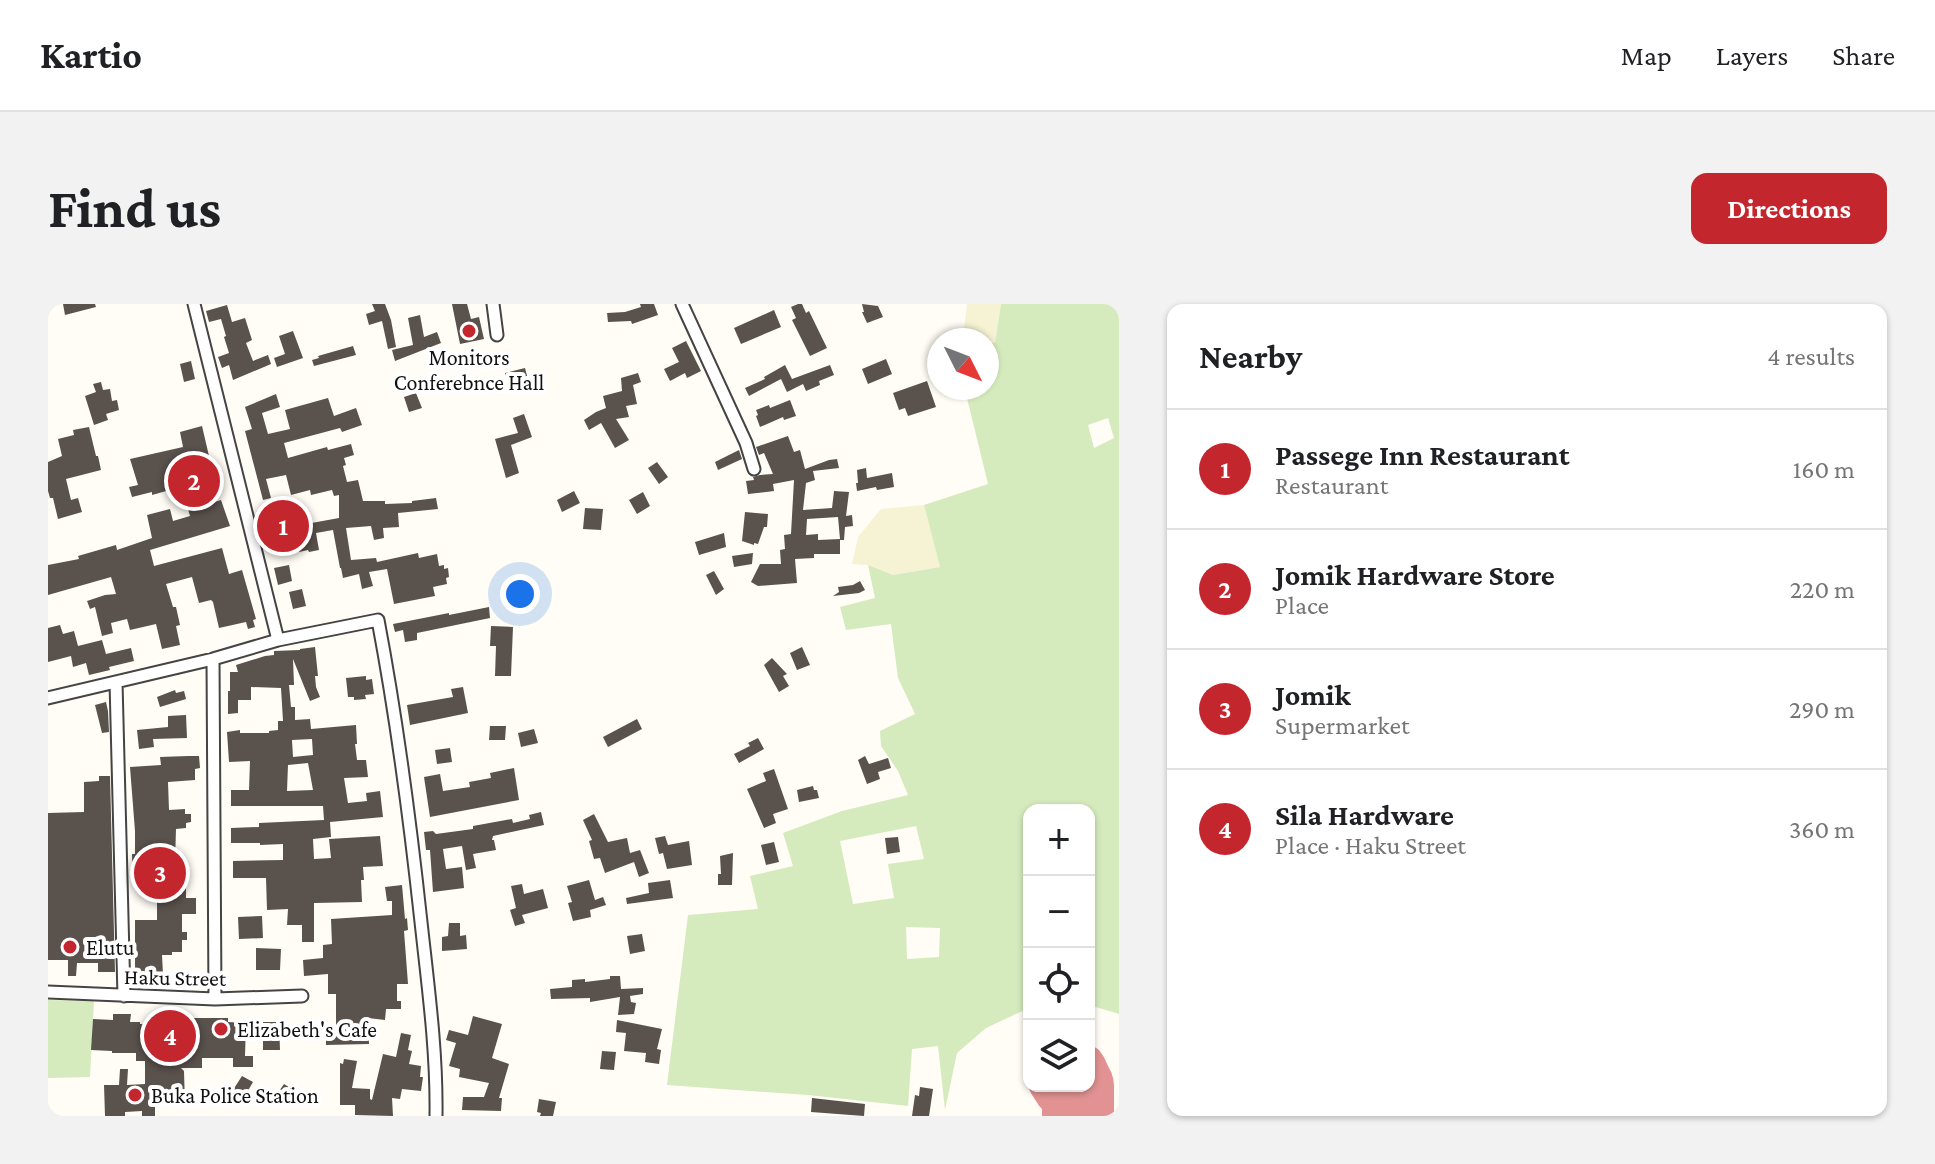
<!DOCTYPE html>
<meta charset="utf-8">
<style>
:root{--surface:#fff;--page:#f2f2f2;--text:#202124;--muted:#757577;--line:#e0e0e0;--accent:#c4262e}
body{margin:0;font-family:"Crimson Pro",serif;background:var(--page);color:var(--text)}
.controls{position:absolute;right:24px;bottom:24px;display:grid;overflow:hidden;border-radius:16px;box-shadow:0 2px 6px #0004}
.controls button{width:72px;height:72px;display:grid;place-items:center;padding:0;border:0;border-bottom:2px solid var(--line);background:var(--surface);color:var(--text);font:40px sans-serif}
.compass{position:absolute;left:879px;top:24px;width:72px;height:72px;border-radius:50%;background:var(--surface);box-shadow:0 2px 6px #0004;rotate:132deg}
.you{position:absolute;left:472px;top:290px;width:28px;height:28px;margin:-20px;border:6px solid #fff;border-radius:50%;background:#1a73e8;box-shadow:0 0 0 12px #1a73e833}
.badge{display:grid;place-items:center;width:52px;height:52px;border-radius:50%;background:var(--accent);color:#fff;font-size:26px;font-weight:700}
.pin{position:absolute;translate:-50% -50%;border:4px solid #fff;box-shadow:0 2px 8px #0006}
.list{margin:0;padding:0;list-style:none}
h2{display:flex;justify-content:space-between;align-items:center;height:104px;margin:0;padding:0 32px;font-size:34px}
h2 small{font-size:26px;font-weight:400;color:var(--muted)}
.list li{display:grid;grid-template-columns:52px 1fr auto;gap:24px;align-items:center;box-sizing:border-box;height:120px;padding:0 32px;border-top:2px solid var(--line)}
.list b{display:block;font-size:30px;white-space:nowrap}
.list p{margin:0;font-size:26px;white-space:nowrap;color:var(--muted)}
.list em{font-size:26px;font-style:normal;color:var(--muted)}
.icon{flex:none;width:44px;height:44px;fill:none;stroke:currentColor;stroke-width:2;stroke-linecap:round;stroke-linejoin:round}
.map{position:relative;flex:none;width:1071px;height:812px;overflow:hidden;border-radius:16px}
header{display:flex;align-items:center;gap:48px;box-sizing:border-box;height:112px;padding:0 40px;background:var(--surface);border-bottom:2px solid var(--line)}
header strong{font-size:38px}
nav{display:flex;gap:44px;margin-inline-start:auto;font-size:28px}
.intro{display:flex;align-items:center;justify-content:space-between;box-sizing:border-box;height:192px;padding:0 48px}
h1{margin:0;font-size:56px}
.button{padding:20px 36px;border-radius:16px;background:var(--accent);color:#fff;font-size:28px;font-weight:700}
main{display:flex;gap:48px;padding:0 48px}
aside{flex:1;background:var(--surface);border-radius:16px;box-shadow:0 2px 6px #0004}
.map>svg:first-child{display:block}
</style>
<header>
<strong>Kartio</strong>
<nav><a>Map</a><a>Layers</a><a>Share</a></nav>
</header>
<div class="intro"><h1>Find us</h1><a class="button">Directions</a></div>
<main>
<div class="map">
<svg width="1071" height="812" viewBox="0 0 1071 812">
<rect width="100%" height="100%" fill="#fffdf5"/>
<path fill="#f6f3d4" d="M919 0H953L947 40 939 39V36H915Z
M876 201 892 263 845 271 820 261 804 260 810 233 833 205Z"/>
<path fill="#d5ebbd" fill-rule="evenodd" d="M953 0H1071V710L1041 701V506H981V704L938 724 909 749 897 806 890 742 864 745 860 802 760 791 619 781 640 611 710 605 702 572 745 562 735 529 794 507 860 491 850 467 833 442 832 427 867 410 850 374 843 320 798 326 792 303 827 294 820 261 845 271 892 263 876 201 940 180 917 86 904 88 903 84H939V39H947ZM1060 114 1066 134 1046 144 1040 121ZM868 522 876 555 840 560 846 594 805 600 792 537ZM858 623 892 624 891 653 859 655Z
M0 696 46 697 42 773 0 774Z"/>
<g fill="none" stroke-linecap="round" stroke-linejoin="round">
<path stroke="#e29292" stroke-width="28" d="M995 782 1002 793 1019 812
M1031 812C1041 795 1056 775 1041 756"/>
<path stroke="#e29292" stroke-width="72" d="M1030 782V812"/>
</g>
<path fill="#5a524d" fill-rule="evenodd" d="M15 0H47L48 3 17 11Z
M324 0H337L343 16 348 43 340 45 334 17 321 21 318 10 327 7Z
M404 0H419L423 15 431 13 436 35 412 40Z
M592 0H606L610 11 584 20 583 17 560 18 559 9 577 8 593 3Z
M750 0H754L758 9 761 7 779 44 762 52 744 16 748 14 743 3Z
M814 0 830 2 835 13 819 19 814 8H816Z
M179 1 184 18 197 14 204 36 198 39 205 57 220 51 223 60 185 76 181 61 174 64 170 53 181 49 176 33 178 32 173 15 161 18 158 7Z
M726 6 733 23 693 40 686 24Z
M372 11 376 33 389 28 393 39 347 57 344 46 365 41 360 14Z
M245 27 255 54 229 63 226 54 237 50 231 32Z
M638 37 653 67 639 74 637 69 622 77 616 65 631 58 624 44Z
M305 42 308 51 266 62 264 56 271 54 270 52Z
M838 55 844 70 820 80 814 65Z
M143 57 147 75 136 78 132 60Z
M737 61 744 75 782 61 786 71 771 77 772 81 758 87 755 80 739 88 733 75 701 92 697 84 717 75 716 73Z
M477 64 483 87 475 89 474 84 462 88 457 69Z
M590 69 593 78 585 81 589 100 578 102 581 113 568 115 581 136 567 144 553 119 541 126 536 116 548 108 558 104 555 92 574 87 573 74Z
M879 77 888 103 860 112 857 104 851 106 845 89Z
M53 78 55 86 62 85 64 97 69 96 71 106 58 110 60 116 46 121 37 92 48 88 45 80Z
M368 89 374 104 361 108 356 93Z
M228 90 232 103 214 109 220 130 242 125 237 106 280 94 286 112 308 104 314 121 294 128 292 124 236 139 240 154 279 143 280 146 303 140 306 151 296 154 298 161 295 162 299 178 310 176 315 197H337V200L364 199V197L388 194 390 205 350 209 351 223 335 224 336 234 326 236 323 222 298 224 303 256 328 254 329 258 370 249 371 254 389 250 391 262 396 261V265L400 264 401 273 398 274 399 280 385 283 387 292 346 300 339 265 321 268 325 282 314 285 311 270 295 274 293 264H292L285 226 268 229 271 246 261 248 260 246 251 248 247 227 226 231 223 217 245 213 247 222 291 214V191L286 192 284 186 263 191 262 186 243 191 238 171 218 175 223 194 215 196 197 127 204 125 197 103Z
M742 96 748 112 736 116 735 113 712 123 708 112 710 111 708 106 721 101 722 104Z
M476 110 484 133 463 141 471 169 458 174 447 135 470 129 465 114Z
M154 122 161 152 157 153 165 179 149 183 154 202 173 196 182 222 102 246 106 262 174 244 181 270 194 266 208 315 205 316 207 323 200 325 198 318 171 324 165 298 163 296 151 299 144 273 118 280 125 303H128L132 321 128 322 132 341 114 345 108 320 82 326 79 315 63 319 65 329 54 332 47 303 42 305 39 297 57 291 68 290 63 273 0 291V261L31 255 30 252 68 241 69 246 104 234 99 211 122 205 125 217 142 212 135 187 130 189 129 184 104 191V188L84 193 81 183 90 181 82 155 135 143 132 128Z
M41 123 48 152H50L53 166 18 175 23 196 30 194 34 208 10 215 5 194H2L0 187V158L14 152 10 135 26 131 25 126Z
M740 132 746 148 752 146 757 165 781 156 789 155 791 164 765 167 767 176 758 179 755 206 784 204 786 187 801 188 798 212 804 211 805 222 797 223 796 236H792V250H766V254L747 255 749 279 710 282 703 278 712 260H733L732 246 737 245 736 231 743 230 746 176 725 180 726 187 700 190 698 177 706 176 705 173 712 171 725 170 716 149 711 151 708 143ZM790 213 792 235 770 236V230L758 231 759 215Z
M691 146 694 155 670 166 667 158Z
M609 158 620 173 611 180 600 164Z
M818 164 819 174 844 169 846 183 829 186 828 183 809 187 808 179H810L809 166Z
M526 187 532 199 514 208 509 196Z
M595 188 602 202 589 210 581 196Z
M537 204 555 205 553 226 535 225Z
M697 208 720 210 719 223H716L710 240 706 239V241L694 237Z
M676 229 678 243 651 251 647 238Z
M705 249 704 260 686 263 684 252Z
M241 261 244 277 230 281 226 264Z
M666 267 676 285 668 291 658 271Z
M812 277 817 286 811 289 785 292 791 288 790 283 805 281Z
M254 285 258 302 245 305 241 288Z
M441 303 442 314 369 329V336L357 338 355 326 347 328 345 320 401 309V311Z
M12 321 15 330 26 327 30 342 54 336 58 350 83 344 86 357 61 363 62 366 41 371 38 359 25 363 23 352 0 358V324Z
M443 322 465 323 463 372H447L448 342H442Z
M267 343 270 372H267L268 383 272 393 262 397 245 355 246 381H241L243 403H247V416L262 415 263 425 308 421 309 440H307L309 456H318L320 473 296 474 300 499 319 497 318 489 332 487 335 513 282 518 283 533 265 535 266 555 283 554 281 535 332 532 335 562 315 563 316 576H313L314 598 266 599V638H254V621H239L240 605 219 606 218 574H185V557L235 556V540L212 541V539H183V524L211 523V519L276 516 275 502H183V486H201L202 457 181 458 179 428 192 426V429H221V427L230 426V417H235L233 384 203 383V396H190V409L180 410V387H182V368H190L188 361 217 352 226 351V347L252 346V345ZM264 435 265 451 245 453 244 436ZM260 459 265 486 239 487 240 461Z
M754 343 762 361 749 366 742 349Z
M724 354 739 370 735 372 741 382 731 388 716 361Z
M318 372V376L324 375 326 390 317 391 318 395 306 396V393H300L298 374Z
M415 383 420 409 362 421 359 401 405 393 403 385Z
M127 386 128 389 136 387 138 395 112 403 109 393Z
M58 398 60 407 61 428 54 429 47 401Z
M138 411 139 434 105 435 106 443 91 445 89 426 120 423V412Z
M589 415 594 425 560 443 555 433Z
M442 422H458L457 436H441Z
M486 425 490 439 473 443 470 429Z
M710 434 716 445 691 459 686 450 702 442 700 439Z
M402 444 404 458 389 460 387 446Z
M140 452H151L152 464 147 465V476L120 478 121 506 137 505V510H143V518L138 519V524L128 525 127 557H138V594H148V610H134V628H139V636H134V648H124V651H114L115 670 105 671V673H84V664H87V616H109V580H85L84 550H87V527L82 463 113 461 112 453Z
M817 452 821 460 840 454 843 464 830 468 832 475 819 480 810 456Z
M466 464 471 496 382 513 376 473 392 470 395 487 422 483 421 478 443 474 442 469Z
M726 465 740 505 725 510 728 519 716 524 699 485 718 477 715 469Z
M51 472H62L67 668H50V659H29L28 672H20V656H0V509L36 508V478L51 477Z
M765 482 766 486H769L771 494 751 498 749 486Z
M493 508 496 521 445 532 444 536H446L448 546 425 550 428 564 418 566 414 542 395 545 398 565 414 563 416 584 385 588 382 546H378L376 528 385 527 388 530 425 525V522L464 515 465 519 482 515 481 511Z
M546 510 560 538 579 534 582 549 592 546 601 569 591 573 586 558 557 569 552 554 546 555 541 537 544 536 535 516Z
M617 532 620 541 641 537 644 561 619 565 615 549 611 550 607 534Z
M850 533 852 548 839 550 837 534Z
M726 538 731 558 718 561 713 541Z
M685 549 684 581H670V570H673L672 552Z
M541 576 547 596 555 593 558 601 542 606 543 613 525 617 520 599 524 598 519 582Z
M622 576 625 594 579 600 578 594 601 589 600 579Z
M474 580 476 590 495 585 500 604 474 611 477 619 467 622 462 606 468 604 463 582Z
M354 581 357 615 359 614 360 626 356 627 360 680H349V697H353V705H338L337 716 320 714 321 740 278 741V724H288V690H280V670L256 672 255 656 275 654V641L284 640 283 615 344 611V597H339L337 583Z
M214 612 215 634 191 635 190 613Z
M401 619H412V632L418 631 419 645 394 647V633L400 632Z
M594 630 597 647 582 650 579 632Z
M208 644 233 645 232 666H208Z
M562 672H572L573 685 595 684V690L582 692 583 698 588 699 586 710 570 711 572 693 542 698V694L503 695 502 685 524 683V676L537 675V678L562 675Z
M65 710H83L82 718H92V720H109V714H180V718L198 719 197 752H205V763H185V754H154V764H133L136 767 137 801H107V812H94V807L77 808V812H57L56 781H71L72 765H80L79 781 97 780V757H88V749H64V747L43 746 45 715 65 716Z
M425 712 454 720 444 754 461 760 451 794H454L453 807 414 806 415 793H436L441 779 411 773 412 765 401 762 408 739 398 736 401 726 420 731Z
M569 716 614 725 609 745 613 746 611 760 597 758 598 749 576 747 578 729 568 728Z
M215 718H231L232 746H215Z
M353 729 363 731 360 746 364 747 361 760 373 762 372 773H375L373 787 354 785 352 795 344 794 345 812 307 811V801H292V759L295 760 296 755 309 757 304 784 322 785V795L324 796 335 750 348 753Z
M554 747 568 748 566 766 552 765Z
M194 772 205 778 197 792 185 786Z
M236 780 247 787 238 800 227 793Z
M872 783 885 785 881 812H864L867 791 871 792Z
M764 794 817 800 816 812 763 808Z
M491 795 508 798 505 812H492L493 809 489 808Z"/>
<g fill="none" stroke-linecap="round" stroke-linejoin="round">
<defs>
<path id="street" d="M146 0 230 336
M445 0 449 31
M634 0 698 139 706 165
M165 355 167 695
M68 378 76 692
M0 394 165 355 230 336 330 316C349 416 362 516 373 618 380 682 389 747 388 812
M0 688 167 695 254 692"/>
</defs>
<use href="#street" stroke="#444" stroke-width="15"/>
<use href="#street" stroke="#fff" stroke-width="11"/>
</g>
<g fill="#c4262e" stroke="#fff" stroke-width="3">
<circle cx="421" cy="27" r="8"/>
<circle cx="22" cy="643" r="8"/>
<circle cx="173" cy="725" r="8"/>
<circle cx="87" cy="791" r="8"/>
</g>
<g text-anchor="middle" stroke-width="8" stroke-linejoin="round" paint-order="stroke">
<g font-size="22" fill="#111" stroke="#fff" text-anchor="start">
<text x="421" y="61" text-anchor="middle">Monitors<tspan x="421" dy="25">Conferebnce Hall</tspan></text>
<text x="38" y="651">Elutu</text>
<text x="189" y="733">Elizabeth's Cafe</text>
<text x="103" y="799">Buka Police Station</text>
</g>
<g font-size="22" fill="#111" stroke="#fff">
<text transform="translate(127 673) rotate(1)" y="8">Haku Street</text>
</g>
</g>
</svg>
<div class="controls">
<button>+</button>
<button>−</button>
<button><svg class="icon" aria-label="locate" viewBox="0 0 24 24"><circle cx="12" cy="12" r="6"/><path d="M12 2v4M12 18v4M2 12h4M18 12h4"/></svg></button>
<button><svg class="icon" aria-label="layers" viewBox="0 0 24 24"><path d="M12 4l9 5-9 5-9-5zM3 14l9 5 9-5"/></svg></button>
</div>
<svg class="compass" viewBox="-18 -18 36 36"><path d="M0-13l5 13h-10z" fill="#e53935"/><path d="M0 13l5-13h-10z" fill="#757577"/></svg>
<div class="you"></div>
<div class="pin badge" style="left:235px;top:222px">1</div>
<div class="pin badge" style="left:146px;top:177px">2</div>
<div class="pin badge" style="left:112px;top:569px">3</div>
<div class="pin badge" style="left:122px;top:732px">4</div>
</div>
<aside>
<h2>Nearby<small>4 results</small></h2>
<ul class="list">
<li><span class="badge">1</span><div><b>Passege Inn Restaurant</b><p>Restaurant</p></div><em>160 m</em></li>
<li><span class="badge">2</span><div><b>Jomik Hardware Store</b><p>Place</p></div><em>220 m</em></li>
<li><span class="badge">3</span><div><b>Jomik</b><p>Supermarket</p></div><em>290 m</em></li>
<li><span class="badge">4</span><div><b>Sila Hardware</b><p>Place · Haku Street</p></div><em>360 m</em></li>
</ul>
</aside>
</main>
